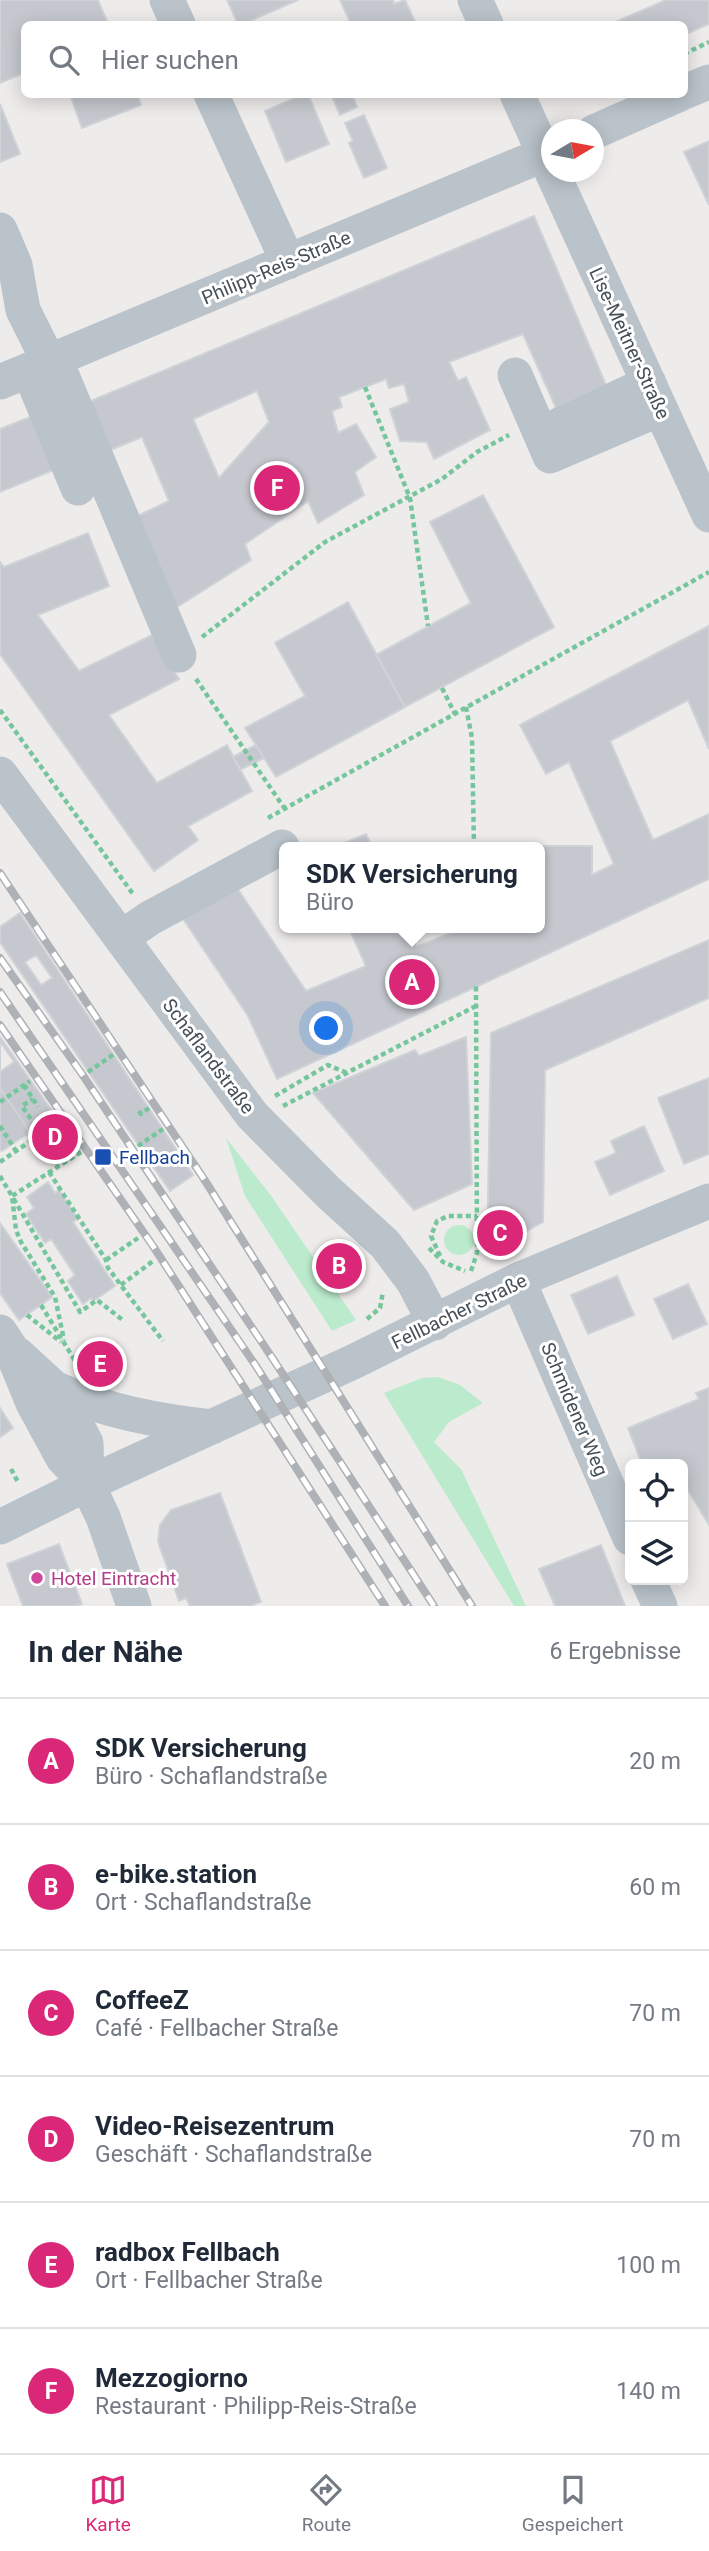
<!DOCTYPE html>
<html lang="de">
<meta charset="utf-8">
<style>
:root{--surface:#fff;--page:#f2f2f3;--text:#1f2937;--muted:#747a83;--line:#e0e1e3;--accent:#db2777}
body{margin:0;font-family:Roboto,sans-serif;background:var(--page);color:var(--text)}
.controls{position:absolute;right:21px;bottom:21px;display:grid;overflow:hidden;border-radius:10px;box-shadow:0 4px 18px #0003}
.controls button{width:63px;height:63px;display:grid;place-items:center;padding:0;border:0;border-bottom:2px solid var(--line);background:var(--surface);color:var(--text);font:35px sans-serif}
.compass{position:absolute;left:541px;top:119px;width:63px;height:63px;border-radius:50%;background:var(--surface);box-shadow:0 4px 18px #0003;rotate:80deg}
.you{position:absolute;left:327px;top:1029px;width:24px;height:24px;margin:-18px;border:5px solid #fff;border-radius:50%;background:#1a73e8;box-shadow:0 0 0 10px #1a73e833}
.badge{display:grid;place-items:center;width:46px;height:46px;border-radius:50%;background:var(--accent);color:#fff;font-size:23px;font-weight:700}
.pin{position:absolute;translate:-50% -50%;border:4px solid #fff;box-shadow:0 2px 7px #0006}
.popup{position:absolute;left:279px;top:842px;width:266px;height:91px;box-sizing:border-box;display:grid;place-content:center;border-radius:10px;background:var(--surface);filter:drop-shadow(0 2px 5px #0005);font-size:23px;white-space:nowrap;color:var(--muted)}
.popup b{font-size:26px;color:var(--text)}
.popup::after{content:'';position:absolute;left:50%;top:100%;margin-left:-14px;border:14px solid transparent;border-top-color:var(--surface)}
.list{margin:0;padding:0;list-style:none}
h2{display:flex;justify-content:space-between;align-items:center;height:91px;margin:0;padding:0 28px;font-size:30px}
h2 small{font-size:23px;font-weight:400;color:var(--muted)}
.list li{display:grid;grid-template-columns:46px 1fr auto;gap:21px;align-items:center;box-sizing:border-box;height:126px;padding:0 28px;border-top:2px solid var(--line)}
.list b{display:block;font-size:26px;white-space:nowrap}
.list p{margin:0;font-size:23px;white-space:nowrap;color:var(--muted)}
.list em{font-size:23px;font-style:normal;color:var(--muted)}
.icon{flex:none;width:38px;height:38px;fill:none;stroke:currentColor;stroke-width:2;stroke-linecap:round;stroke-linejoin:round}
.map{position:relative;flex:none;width:709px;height:1606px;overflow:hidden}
.search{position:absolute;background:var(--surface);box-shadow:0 4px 18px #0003;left:21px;right:21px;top:21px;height:77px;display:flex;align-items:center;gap:18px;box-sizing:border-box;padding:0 24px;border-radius:10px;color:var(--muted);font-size:26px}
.sheet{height:847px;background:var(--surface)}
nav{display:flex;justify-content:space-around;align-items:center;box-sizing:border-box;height:98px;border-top:2px solid var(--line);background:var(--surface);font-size:19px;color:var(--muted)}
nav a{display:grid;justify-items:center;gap:4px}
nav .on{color:var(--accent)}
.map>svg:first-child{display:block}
</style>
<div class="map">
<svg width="709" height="1606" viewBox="0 0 709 1606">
<rect width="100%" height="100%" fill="#eeebeb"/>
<path fill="#bbeacc" d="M226 1138 272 1197 356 1320 332 1331 245 1196Z
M444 1240a15 15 0 1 1 30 0a15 15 0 1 1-30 0Z
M438 1377 460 1385 483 1403 449 1422 434 1442 461 1469 526 1606H514L384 1393 422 1378Z"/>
<path fill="#c5c8ce" stroke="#cfd2d7" stroke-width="2" fill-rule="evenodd" d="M0 0H98L108 24H24V73L0 83Z
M227 0H298L243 24H238Z
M340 0H393L394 4 405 0 416 24H351Z
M666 0H709V24L684 35V24H611Z
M70 94H137L141 105 82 128Z
M304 94H308L329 144 286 162 265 111Z
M331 94H352L357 107 340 115Z
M0 104 20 154 0 162Z
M364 115 387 168 364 178 349 143 353 141 345 123Z
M709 141V205L684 152Z
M534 216 606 385 556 408 523 334 449 362 458 381 466 377 490 430 434 459 427 442 400 441 390 409 409 402 404 384 389 388 386 379 339 397 342 407 332 411 338 433 356 424 376 457 355 472 364 495 318 523 308 501 245 544 251 560 169 612 131 519 169 501 142 437 103 453 81 405ZM257 391 269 422 219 478 193 419Z
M40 413 61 467 0 492V429Z
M483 495 554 627 405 707 376 655 471 603 430 522Z
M88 533 109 586 38 615 79 671 152 635 179 679 109 715 157 783 227 745 252 791 188 826 198 840 154 871 0 654V562L4 567Z
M348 602 405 707 276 777 245 728 305 696 275 643Z
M709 626V749L688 700 610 741 653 840 709 814V879L277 1079 248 1016 178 911 229 876 306 991 366 966 349 928H407L416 947 463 928H540V847L500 846H592V875L614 864 569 762 546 774 520 725Z
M256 745 264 758 240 770 233 757Z
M366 834 372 847H335Z
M20 913 193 1175 170 1191 0 942V927Z
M709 940V998L545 1070 543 1222 487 1253 491 1033Z
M36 955 52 978 41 985 25 962Z
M0 1037 74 1142 45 1161 27 1134 30 1132 0 1088Z
M466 1037 472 1184 414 1210 313 1093 415 1050 419 1056Z
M0 1041 14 1062 0 1072Z
M709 1078V1154L684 1164 658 1098Z
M0 1088 30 1132 2 1151 0 1149Z
M644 1126 664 1171 610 1195 595 1162 616 1153 611 1141Z
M48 1182 55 1193 59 1190 78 1219 73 1222 115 1286 93 1301 91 1298 83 1304 68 1281 75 1275 51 1239 45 1243 26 1214 34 1208 27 1197Z
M0 1223 52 1297 19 1320 0 1293Z
M337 1244 358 1277 340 1288 319 1255Z
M617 1276 634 1315 588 1334 571 1295Z
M688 1284 707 1324 673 1339 654 1299Z
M102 1351 112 1367 98 1377 87 1361Z
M709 1388V1525L683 1482V1464H642L628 1428 699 1399 696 1393Z
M0 1408 13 1428 0 1437Z
M220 1493 261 1602 250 1606H190L186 1598 179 1601 158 1542 160 1525 171 1510Z
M59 1544 82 1604 76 1606H23L7 1564Z
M601 1545 625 1606H555L539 1569Z"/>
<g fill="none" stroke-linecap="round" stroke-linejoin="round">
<path stroke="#75c69c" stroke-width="4.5" stroke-dasharray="5 3.5" stroke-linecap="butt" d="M684 54 709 42
M365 387 410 498 428 626
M202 637 325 542 442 479 477 452 509 435
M196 679 285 809
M442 688 455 714
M466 707 472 738 474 847
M0 710 133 894
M268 818 709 572
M88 1072 114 1054
M24 1085 38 1107
M275 1096 328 1065 347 1073
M0 1102 30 1081
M283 1106 476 1006
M139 1111 141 1114 149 1108
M0 1126 16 1151
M138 1146 163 1129
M81 1152 12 1196 80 1312 97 1300 124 1321
M0 1162 41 1134 22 1106 33 1099
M49 1172 106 1260 108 1268 163 1341
M0 1176 12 1196 16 1230 21 1242 55 1297 64 1340
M429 1248 443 1262 465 1271
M440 1256 431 1236 437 1221 448 1216H477
M106 1260 138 1238
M471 1271 477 1253 476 986
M121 1285 153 1261
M41 1305 77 1364
M27 1315 61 1342
M367 1319 380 1308 383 1292
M11 1469 19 1484"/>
<path stroke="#bac3ca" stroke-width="35" d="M167 0 178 24
M475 0 486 24
M684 92 709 82
M211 94 288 262
M517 94 552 171
M594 132 680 94
M552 172 709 515
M0 230 15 265 23 310 49 362
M55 359 179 655
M29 370 78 488
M515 375 550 456 660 409
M0 382 552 151
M559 425 649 383
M0 774 252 1115 328 1192 385 1244 413 1281 435 1323
M121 938 150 918 282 847
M518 1280 630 1538
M0 1332 10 1347 33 1403 63 1458 87 1484 103 1517 134 1606
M17 1354 54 1388 76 1424 86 1443 87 1484
M54 1388C104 1411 157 1421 212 1427
M0 1527 87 1484 355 1361 518 1280 709 1201
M648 1580 660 1606"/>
<defs>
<path id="rail" d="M0 873 204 1179 472 1606
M0 958 82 1074 273 1359 434 1606
M0 992 256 1366 408 1606
M0 1025 153 1246 385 1606"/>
</defs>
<use href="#rail" stroke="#aeb1b5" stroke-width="8"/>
<use href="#rail" stroke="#fff" stroke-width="5" stroke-dasharray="16" stroke-linecap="butt"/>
</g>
<rect fill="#1a4fb4" stroke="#fff" stroke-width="2.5" x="94" y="1148" width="18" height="18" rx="3.5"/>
<circle fill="#d1479c" stroke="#fff" stroke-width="2.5" cx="37" cy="1578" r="7"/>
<g text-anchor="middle" stroke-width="6" stroke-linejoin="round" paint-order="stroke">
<g font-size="19" fill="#454f57" stroke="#fff">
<text transform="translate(276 267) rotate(-23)" y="7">Philipp-Reis-Straße</text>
<text transform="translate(630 343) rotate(65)" y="7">Lise-Meitner-Straße</text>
<text transform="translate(209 1056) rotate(53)" y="7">Schaflandstraße</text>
<text transform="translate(459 1311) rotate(-26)" y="7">Fellbacher Straße</text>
<text transform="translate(575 1409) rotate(67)" y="7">Schmidener Weg</text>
</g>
<g font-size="19" fill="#164399" stroke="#fff" text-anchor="start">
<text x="119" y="1164">Fellbach</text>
</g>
<g font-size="19" fill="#b23c85" stroke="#fff" text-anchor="start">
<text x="51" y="1585">Hotel Eintracht</text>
</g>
</g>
</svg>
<div class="controls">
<button><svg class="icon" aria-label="locate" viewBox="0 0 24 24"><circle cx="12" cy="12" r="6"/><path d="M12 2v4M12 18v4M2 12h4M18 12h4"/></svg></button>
<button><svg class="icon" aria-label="layers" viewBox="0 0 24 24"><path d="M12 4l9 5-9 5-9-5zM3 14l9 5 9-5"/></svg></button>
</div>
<svg class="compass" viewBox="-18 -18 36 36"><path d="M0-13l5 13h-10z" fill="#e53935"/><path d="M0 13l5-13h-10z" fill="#747a83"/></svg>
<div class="you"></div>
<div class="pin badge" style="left:412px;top:982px">A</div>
<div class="popup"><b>SDK Versicherung</b>Büro</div>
<div class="pin badge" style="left:339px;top:1266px">B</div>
<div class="pin badge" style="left:500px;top:1233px">C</div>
<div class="pin badge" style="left:55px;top:1137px">D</div>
<div class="pin badge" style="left:100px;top:1364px">E</div>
<div class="pin badge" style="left:277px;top:488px">F</div>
<div class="search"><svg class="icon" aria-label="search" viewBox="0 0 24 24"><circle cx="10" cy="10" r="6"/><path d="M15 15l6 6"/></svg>Hier suchen</div>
</div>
<section class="sheet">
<h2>In der Nähe<small>6 Ergebnisse</small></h2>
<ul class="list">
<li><span class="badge">A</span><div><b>SDK Versicherung</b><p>Büro · Schaflandstraße</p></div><em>20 m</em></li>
<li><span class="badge">B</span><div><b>e-bike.station</b><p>Ort · Schaflandstraße</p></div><em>60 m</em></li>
<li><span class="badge">C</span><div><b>CoffeeZ</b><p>Café · Fellbacher Straße</p></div><em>70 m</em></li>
<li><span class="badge">D</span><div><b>Video-Reisezentrum</b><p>Geschäft · Schaflandstraße</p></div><em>70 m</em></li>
<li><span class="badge">E</span><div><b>radbox Fellbach</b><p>Ort · Fellbacher Straße</p></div><em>100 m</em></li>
<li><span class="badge">F</span><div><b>Mezzogiorno</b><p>Restaurant · Philipp-Reis-Straße</p></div><em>140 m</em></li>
</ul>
</section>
<nav>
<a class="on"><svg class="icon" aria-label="map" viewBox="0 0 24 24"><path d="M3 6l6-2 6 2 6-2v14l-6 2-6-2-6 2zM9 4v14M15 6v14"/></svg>Karte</a>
<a><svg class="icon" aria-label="directions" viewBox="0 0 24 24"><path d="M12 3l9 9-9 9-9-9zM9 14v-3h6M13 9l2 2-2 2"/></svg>Route</a>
<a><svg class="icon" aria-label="saved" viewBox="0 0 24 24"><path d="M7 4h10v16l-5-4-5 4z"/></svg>Gespeichert</a>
</nav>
